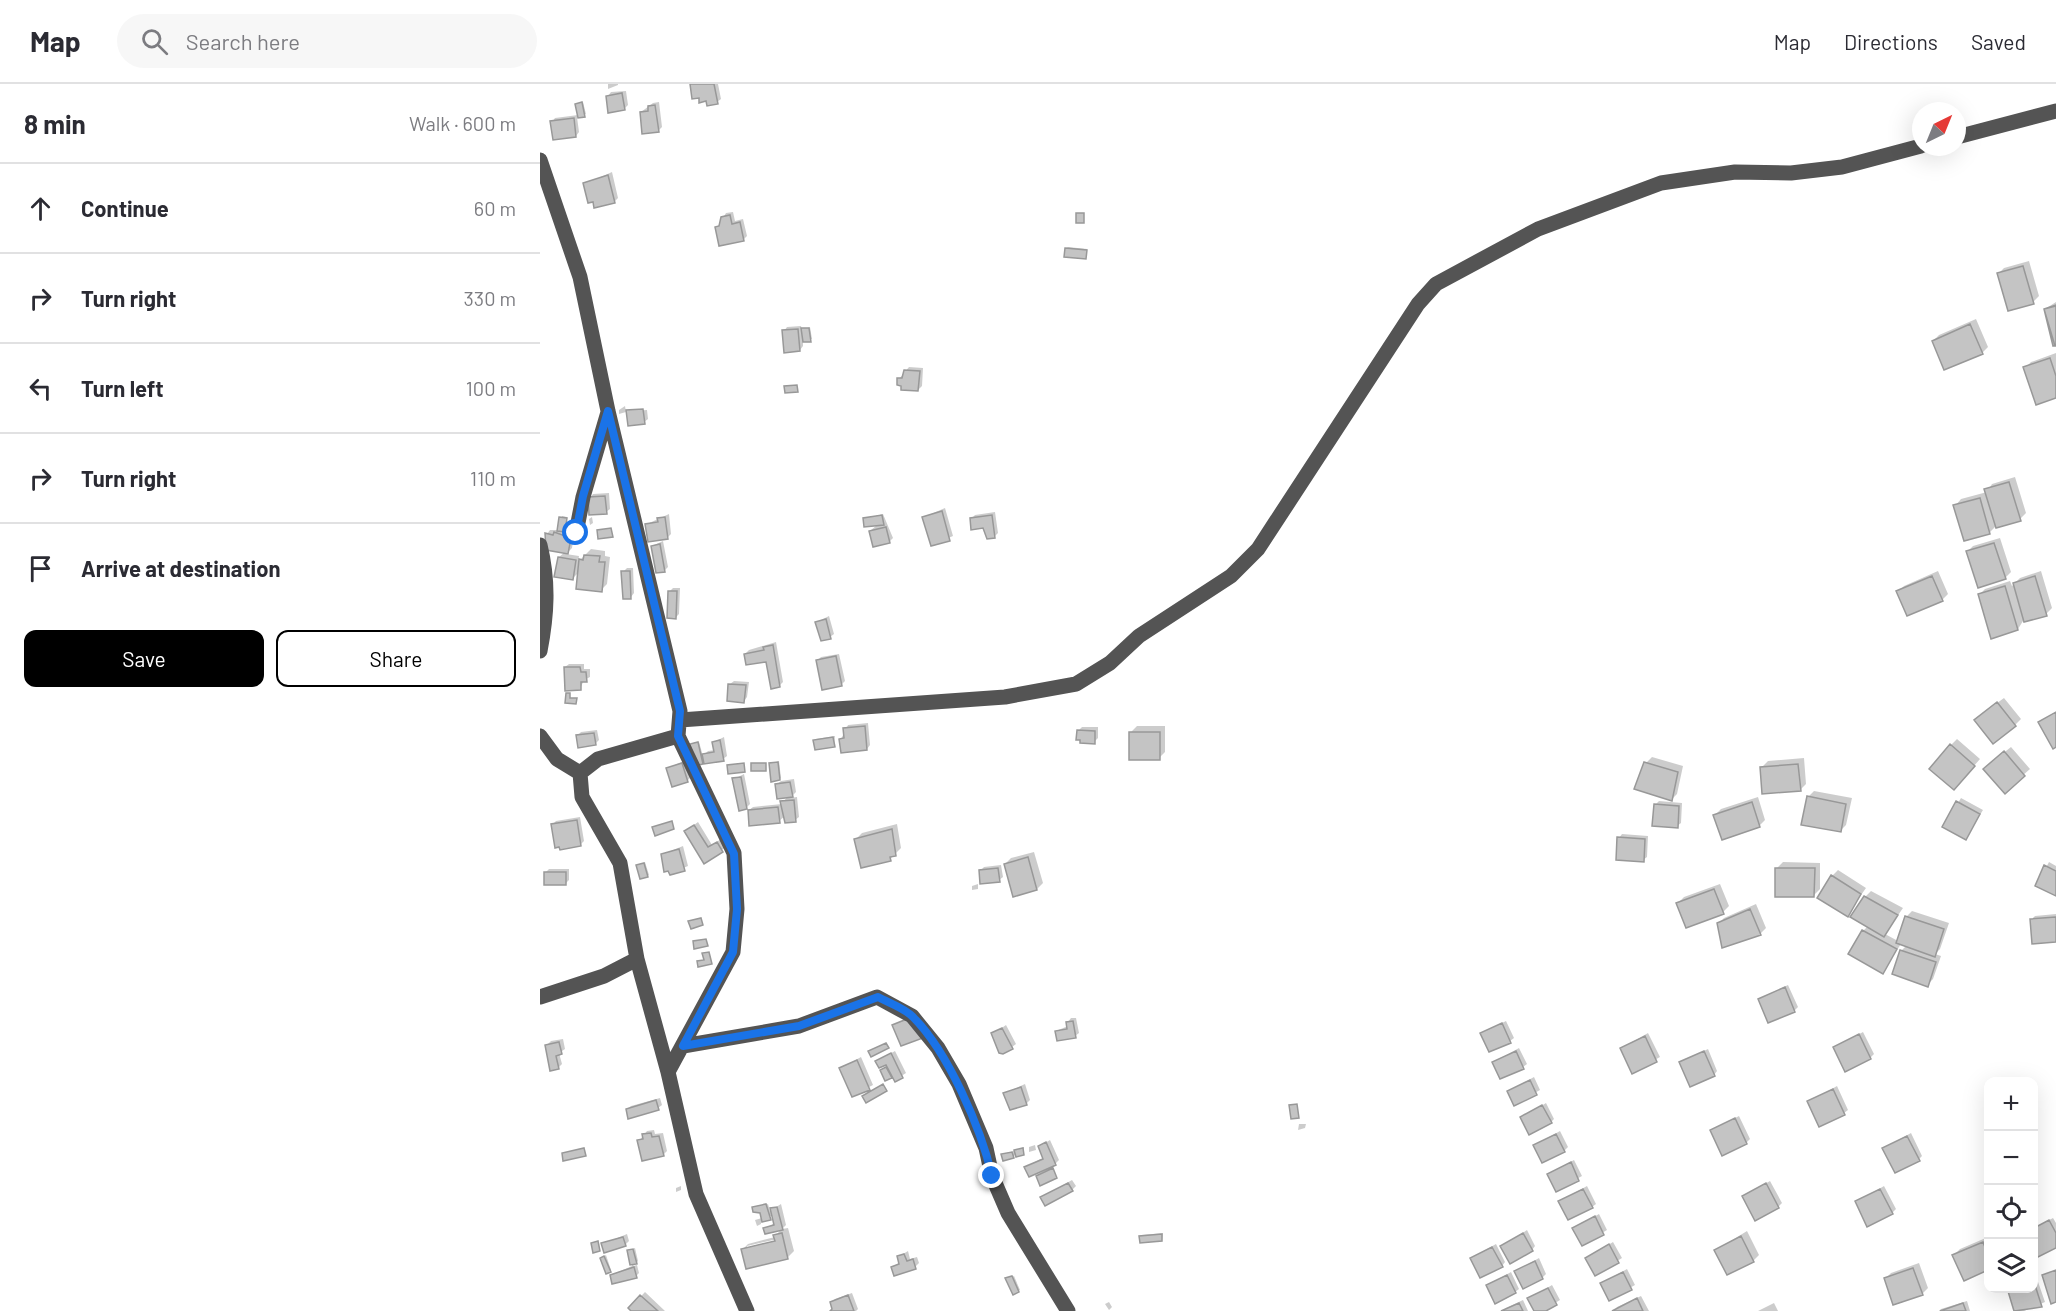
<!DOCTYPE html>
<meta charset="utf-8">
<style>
:root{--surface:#fff;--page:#f7f7f7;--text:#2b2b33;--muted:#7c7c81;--line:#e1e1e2;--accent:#000}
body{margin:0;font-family:Barlow,sans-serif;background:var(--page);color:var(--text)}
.controls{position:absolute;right:18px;bottom:18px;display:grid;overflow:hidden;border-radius:12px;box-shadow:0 6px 24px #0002}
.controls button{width:54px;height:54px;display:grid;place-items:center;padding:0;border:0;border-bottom:2px solid var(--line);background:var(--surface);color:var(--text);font:30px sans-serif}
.compass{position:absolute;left:1372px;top:18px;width:54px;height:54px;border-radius:50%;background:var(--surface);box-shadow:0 6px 24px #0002;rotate:43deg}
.stop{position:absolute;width:18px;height:18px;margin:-14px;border:4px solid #1a73e8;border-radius:50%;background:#fff}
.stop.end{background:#1a73e8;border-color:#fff;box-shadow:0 2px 6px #0008}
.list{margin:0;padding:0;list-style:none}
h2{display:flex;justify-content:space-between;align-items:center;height:78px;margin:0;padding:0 24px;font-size:26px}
h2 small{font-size:20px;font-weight:400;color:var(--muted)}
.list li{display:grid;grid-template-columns:39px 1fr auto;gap:18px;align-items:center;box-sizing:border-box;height:90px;padding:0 24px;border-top:2px solid var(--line)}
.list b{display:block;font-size:22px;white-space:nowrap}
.list em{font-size:20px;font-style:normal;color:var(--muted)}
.actions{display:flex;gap:12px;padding:18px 24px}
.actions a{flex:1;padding:14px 0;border:2px solid var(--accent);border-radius:12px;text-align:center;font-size:21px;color:var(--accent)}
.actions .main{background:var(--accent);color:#fff}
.icon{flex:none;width:33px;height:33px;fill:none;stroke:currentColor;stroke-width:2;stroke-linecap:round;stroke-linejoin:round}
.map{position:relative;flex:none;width:1516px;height:1227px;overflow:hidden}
header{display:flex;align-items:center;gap:36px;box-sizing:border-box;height:84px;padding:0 30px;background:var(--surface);border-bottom:2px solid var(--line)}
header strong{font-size:28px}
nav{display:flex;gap:33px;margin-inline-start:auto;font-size:21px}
.search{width:420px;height:54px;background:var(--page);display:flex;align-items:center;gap:15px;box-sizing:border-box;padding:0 21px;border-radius:33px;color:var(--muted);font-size:22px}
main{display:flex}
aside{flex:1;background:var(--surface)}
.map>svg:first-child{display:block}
</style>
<header>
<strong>Map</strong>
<div class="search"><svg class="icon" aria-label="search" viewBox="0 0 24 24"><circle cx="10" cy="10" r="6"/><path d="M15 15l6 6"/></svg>Search here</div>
<nav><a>Map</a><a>Directions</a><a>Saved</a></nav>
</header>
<main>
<aside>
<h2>8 min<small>Walk · 600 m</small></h2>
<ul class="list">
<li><svg class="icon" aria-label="ahead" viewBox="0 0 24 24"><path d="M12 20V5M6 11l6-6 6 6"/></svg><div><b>Continue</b></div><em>60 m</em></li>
<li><svg class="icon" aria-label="right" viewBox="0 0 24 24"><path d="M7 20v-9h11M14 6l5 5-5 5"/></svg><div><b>Turn right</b></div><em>330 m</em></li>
<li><svg class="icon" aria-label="left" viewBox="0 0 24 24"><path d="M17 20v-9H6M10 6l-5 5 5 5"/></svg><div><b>Turn left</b></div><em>100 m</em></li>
<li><svg class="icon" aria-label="right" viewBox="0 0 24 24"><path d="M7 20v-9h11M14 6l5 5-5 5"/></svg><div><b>Turn right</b></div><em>110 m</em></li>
<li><svg class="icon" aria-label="arrive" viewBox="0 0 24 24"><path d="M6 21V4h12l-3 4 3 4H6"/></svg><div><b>Arrive at destination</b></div></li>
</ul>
<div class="actions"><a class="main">Save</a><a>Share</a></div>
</aside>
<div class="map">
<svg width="1516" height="1227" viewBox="0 0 1516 1227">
<rect width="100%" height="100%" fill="#fff"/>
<path fill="#0003" fill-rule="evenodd" d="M68 0H78V1L68 5Z
M151 0H178L181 15 177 18 168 16Z
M86 7 88 21 84 25 68 12 71 8Z
M43 18 46 30 37 33 39 48 36 52 12 38 15 34 38 31 36 20Z
M119 18 122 43 118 47 101 28 113 19Z
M72 88 78 114 75 117 45 100Z
M193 128 195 137 203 135 207 152 203 156 177 144 186 129Z
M528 163 547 165V172L526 164Z
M1489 177 1499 212 1493 218 1458 190 1464 184Z
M1516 218V260L1505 225Z
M1436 235 1448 263 1442 269 1393 257 1399 251Z
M261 242 262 246 270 243 272 255 263 257V262L260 266 244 247 247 243Z
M1516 269V312L1497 319 1485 284 1491 278Z
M369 283 383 284 382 302 378 306 359 295Z
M85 322 86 328 79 330V326Z
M90 325V327L107 326 108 335 104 338 88 327Z
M1475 393 1486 429 1480 435 1455 443 1449 449 1415 422 1421 415 1447 408 1452 400Z
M69 409 70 425 66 428 50 414 53 410Z
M405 424 413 452 392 461 384 433Z
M455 428 458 449 454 453 431 435 435 431Z
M129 430 131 450 128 453 107 440Z
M343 430 353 454 349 458 330 447 337 441 324 435Z
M22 432 27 433 23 447 34 451 32 464 26 470 39 472 38 478 51 465 65 467V472L70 473 67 500 61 506 39 488 32 495 19 473 25 468 7 450 10 446H18Z
M52 433 53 439 50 441 49 435Z
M1460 454 1471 488 1465 494 1427 468 1433 462Z
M123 457 128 483 124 487 112 462Z
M87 484H93L94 509 91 513 83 488Z
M1398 487 1408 510 1402 516 1358 508 1364 502Z
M1501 487 1512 524 1506 530 1483 537 1478 545 1439 511 1445 505 1470 497 1472 502 1480 494Z
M133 504H140L139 530 136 533 129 508Z
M289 532 294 550 290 553 277 538Z
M236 558 243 598 239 602 227 576 205 570 209 566Z
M299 570 305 597 301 601 277 577 281 573Z
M29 580H44V585H50V593L44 596 40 605 25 583Z
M194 597 209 598 207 613 204 617 190 600Z
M1464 614 1481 635 1475 641 1442 630Z
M328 639 330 661 327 665 301 655 308 641Z
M597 642H625V668L619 674 591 648Z
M542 643H558V654L554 658 538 647Z
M57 646 59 656 55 660 37 652 41 648Z
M295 652 294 661 275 656 276 655Z
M184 653 187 672 183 675 165 676 162 679 153 659 159 658 163 672 168 667 175 666 174 658Z
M1417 655 1440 675 1420 698 1411 661Z
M1471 663 1490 685 1465 707 1451 679Z
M1112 673 1143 682 1137 710 1131 716 1106 679Z
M1264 674 1266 700 1260 706 1222 683 1228 677Z
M146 676 151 693 147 697 128 684Z
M239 677 241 694 240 695 230 680Z
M204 690 210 720 206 724 194 695Z
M254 695 256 708 250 714 257 713 259 733 255 736 245 732 239 737 209 726 213 723 242 720 247 713 237 700 241 697Z
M1274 707 1312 714 1306 741 1300 747 1268 713Z
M1218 713 1225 736 1219 742 1175 731 1181 725Z
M1421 714 1443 726 1426 754 1404 742Z
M1119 717 1142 719 1141 739 1137 742 1115 721Z
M40 733 44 757 40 761 12 741 16 737Z
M158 738 172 761 181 755 186 763 164 778 146 747Z
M357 740 361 764 350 775 316 755 322 749Z
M1082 750 1108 752 1107 773 1103 776 1079 754Z
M143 762 148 782 131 789 123 770Z
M494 768 503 799 497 805 465 780 471 774Z
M105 778 109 791 107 792 98 782Z
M1243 778 1280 779V805L1274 811 1237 784Z
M1509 778 1516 782V810L1497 801Z
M461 781 463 793 459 796 440 787 444 783Z
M9 785H29V796L25 800 5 789Z
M1298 786 1326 804 1307 831 1292 792Z
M438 800V805L432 806V802Z
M1180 800 1189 822 1183 828 1138 819 1144 813Z
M1331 807 1363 824 1345 850 1358 857 1366 833 1372 827 1409 839 1400 865 1395 870 1401 872 1393 895 1387 901 1354 889 1362 866 1366 862 1361 860 1342 888 1323 847 1328 842 1325 813Z
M1216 820 1226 844 1220 850 1178 840 1184 834Z
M1516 830V856L1493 858 1491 836 1495 832Z
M1248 901 1258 923 1254 927 1219 915Z
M531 934H536L539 949 535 952 516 947 528 942V938Z
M966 937 974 954 970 957 942 949Z
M466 941 476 960 472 963 453 950Z
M1323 948 1334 970 1330 974 1295 963Z
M1108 949 1120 973 1093 988 1082 964Z
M23 955 25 965 19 969 22 980 18 984 7 961 11 957Z
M979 964 987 980 983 983 954 978Z
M1168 965 1177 987 1174 991 1141 978Z
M355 967 366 989 355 996 353 991 351 993 343 985 348 982 347 979 337 977Z
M321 973 333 1001 313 1011 301 984Z
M994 993 1000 1006 975 1020 969 1007Z
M485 1000 490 1016 486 1020 465 1009Z
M1297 1002 1308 1026 1304 1029 1269 1018Z
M120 1014 122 1021 118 1024 87 1025 91 1022Z
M1006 1019 1014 1035 1011 1038 982 1034Z
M1199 1032 1210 1055 1206 1059 1172 1046Z
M759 1040H766L765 1044 758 1046Z
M114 1046 115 1050 123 1049 127 1067 123 1071 99 1057 107 1047Z
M1020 1047 1028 1063 1024 1067 995 1061Z
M1371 1049 1382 1072 1379 1075 1344 1064Z
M510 1056 519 1076 515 1080 486 1083 504 1073 500 1062Z
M495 1061 496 1066 489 1068V1063Z
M484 1063V1069H477L473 1073 463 1071Z
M1034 1076 1042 1092 1016 1106 1008 1090Z
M532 1096 536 1102 532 1106 502 1113Z
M1230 1097 1242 1119 1238 1123 1204 1112Z
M141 1102V1106L136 1108V1104Z
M1047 1102 1056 1120 1052 1123 1020 1117Z
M1344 1102 1356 1125 1352 1129 1317 1118Z
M228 1120 230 1127 241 1120 246 1141 242 1145 248 1144 254 1167 248 1173 202 1166 208 1160 235 1153 241 1145 225 1144 235 1139 233 1131 221 1136V1140L217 1142 215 1136 222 1134 221 1128 213 1123ZM242 1154V1156L207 1165V1162Z
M1059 1130 1067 1146 1043 1160 1034 1144Z
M1513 1134 1516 1139V1162L1498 1171 1494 1162V1144Z
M987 1146 995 1162 992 1166 962 1162Z
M1207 1147 1219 1171 1213 1177 1176 1166Z
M623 1149 622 1156 601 1152 602 1151Z
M87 1150 89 1157 85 1161 63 1160Z
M1448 1153V1185L1425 1195 1414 1171 1420 1165Z
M1073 1158 1082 1174 1056 1190 1047 1174Z
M956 1160 965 1178 962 1182 931 1174Z
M95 1164 98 1177 93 1182 97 1181 99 1189 96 1192 71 1191 92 1182 88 1167Z
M368 1167 370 1175 377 1173 379 1179 375 1183H353L360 1178 358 1173Z
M66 1171 71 1186 70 1187 63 1173Z
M999 1174 1006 1190 1002 1194 976 1187Z
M1379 1179 1388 1204 1382 1210 1345 1195 1351 1189Z
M1087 1185 1095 1201 1070 1215 1062 1199Z
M971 1188 979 1205 975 1208 948 1201Z
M474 1192 480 1206 478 1207 467 1195Z
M1496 1192 1505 1218 1484 1227H1476L1468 1204H1494V1193Z
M1012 1201 1020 1216 1002 1227H995L989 1215Z
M105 1208 125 1227H93L90 1224Z
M312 1209 318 1225 316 1227H293L291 1219 295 1215Z
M1101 1212 1109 1227H1074L1077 1223Z
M983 1216 988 1227H963L966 1224Z
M1427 1217 1430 1227H1399L1401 1225Z
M569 1218 572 1223 569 1226 565 1220Z
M1234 1219 1238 1227H1218Z"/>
<path fill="#c4c4c4" stroke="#989898" stroke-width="1.5" d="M150 0H174L178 20 167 22 166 17 159 19V14L152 15Z
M82 9 85 26 68 29 66 12Z
M42 18 45 33 38 34 35 20Z
M115 21 119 48 102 50 100 28 108 27V22Z
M34 34 36 53 13 56 10 37Z
M68 91 75 119 54 124 53 118 48 119 43 99Z
M536 129H544V139H536Z
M190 131 192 140 200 138 204 157 179 162 175 143 179 142 181 133Z
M525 164 547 166 546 175 524 173Z
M1483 182 1494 220 1468 227 1457 189Z
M1516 221V262H1515L1504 225Z
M1516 222V261L1513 262 1504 225Z
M1430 240 1443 270 1404 286 1392 257Z
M261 244H269L271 258H263Z
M258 245 260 267 244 269 242 246Z
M1510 274 1516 292V314L1496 321 1483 283Z
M364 286 380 287 378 307 361 306V302L357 301V294H362Z
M257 301 258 308 245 309 244 302Z
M103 325 105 340 88 342 86 326Z
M1469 398 1481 437 1456 444 1444 405Z
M65 412 67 430 49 431 48 413Z
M1440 414 1450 450 1424 457 1413 421Z
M402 427 410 457 391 462 382 433Z
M342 431 344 441 324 443 323 434Z
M452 431 455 454 447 455 443 444 431 446 430 434Z
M19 433 27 434 25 448 17 447Z
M125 433 128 455 108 458 105 440 118 438 117 434Z
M346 443 350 459 333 463 329 447Z
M71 444 73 453 58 455 57 446Z
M14 448 31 454 28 470 6 466 5 449 13 451Z
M1454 459 1466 495 1438 504 1426 467Z
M120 460 125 488 116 489 111 462Z
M44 471 60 472 59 478H65L62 508 36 505 39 475 43 476Z
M18 473 36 476 33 496 14 493Z
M81 487H90L91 515H83Z
M1392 492 1403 517 1367 532 1356 507Z
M1495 492 1507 532 1484 538 1473 499Z
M1465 502 1478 546 1451 555 1438 510Z
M128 507H137L136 535 127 534Z
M286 535 291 555 281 557 275 538Z
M233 561 240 603 231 605 226 578 206 581 204 570 224 566 223 563Z
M296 572 302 602 282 606 276 576Z
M24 583H40L41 588H46L47 598H41V606L25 607Z
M188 600 206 601 204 619 187 617Z
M26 609H30V614H37L36 620 25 619Z
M1457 618 1476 642 1453 660 1434 636Z
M1516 628V663L1513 665 1498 638Z
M325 642 327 666 301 669 299 655 304 654 303 644Z
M537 646 555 647V660L540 659V656H536Z
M589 648H620V676H589Z
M54 649 56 661 38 664 36 651Z
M293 653 295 663 275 666 273 656Z
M180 656 184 677 164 680 162 670 174 668 172 658Z
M158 658 163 680 155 682 150 660Z
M1410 660 1435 682 1414 706 1389 685Z
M1464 667 1485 692 1465 710 1443 685Z
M238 678 240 696 231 698 229 679Z
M1104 678 1138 688 1132 717 1094 705Z
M142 679 148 698 132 703 126 684Z
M204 679 205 688 188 690 187 681Z
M211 679H226V687H211Z
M1258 680 1261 707 1222 710 1220 683Z
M201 693 207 725 199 727 192 694Z
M250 698 253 713 237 715 235 700Z
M1267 712 1306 720 1301 748 1261 741Z
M254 716 256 738 245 739 240 717Z
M1416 717 1440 730 1426 756 1402 743Z
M1212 718 1220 743 1182 756 1173 731Z
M1114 720 1139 722 1138 744 1112 742Z
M238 723 240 739 209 742 208 726Z
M37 736 41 762 20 766 19 763 15 764 11 740Z
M132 737 134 745 115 752 112 743Z
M154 741 168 763 177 758 183 768 164 780 144 747Z
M352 745 356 772 350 773 351 777 321 784 314 755Z
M1077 753 1105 755 1104 778 1076 776Z
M139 765 145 787 130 791 128 787 124 788 121 770Z
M488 773 497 806 473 813 464 780Z
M104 779 108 793 100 795 96 781Z
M1504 781 1516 787V812L1495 802Z
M458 784 460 798 440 800 439 786Z
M1235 784H1275L1274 813H1235Z
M4 788H26V801H4Z
M1291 791 1321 810 1308 833 1277 814Z
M1174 805 1184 830 1146 844 1136 819Z
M1324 812 1358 831 1344 853 1310 833Z
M1210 825 1221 851 1182 864 1177 839Z
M1365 832 1404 845 1395 873 1356 859Z
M1516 833V858L1492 860 1490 835Z
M161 834 163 841 151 845 148 837Z
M1322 846 1357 865 1343 890 1308 870Z
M166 855 168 862 154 865 153 857Z
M1360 866 1396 878 1388 903 1352 890Z
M169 868 172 880 158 883 157 877 164 876 162 869Z
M1245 903 1255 928 1228 939 1218 915Z
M367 935 383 954 361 962 352 941Z
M533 937 536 954 517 957 515 947 527 945 526 938Z
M962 939 971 959 949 968 940 949Z
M462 944 473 965 463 970 459 969 451 949Z
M1319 950 1331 975 1305 988 1293 963Z
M1105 952 1117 978 1092 990 1080 964Z
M19 958 22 970 16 972 19 985 10 987 5 961Z
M346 959 349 964 331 973 328 967Z
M976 967 984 985 960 995 952 978Z
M1164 967 1175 992 1150 1003 1139 978Z
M351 969 363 994 355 998 346 981 339 984 335 977Z
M317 976 330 1006 312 1013 299 984Z
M346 983 352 994 345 997 340 986Z
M990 996 997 1011 974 1022 967 1007Z
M343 1000 347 1007 326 1019 322 1012Z
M481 1003 487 1021 470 1026 463 1009Z
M1293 1005 1305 1031 1279 1043 1267 1017Z
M116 1016 119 1026 88 1035 86 1025Z
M757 1020 759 1034 751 1035 749 1021Z
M1002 1021 1012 1039 989 1051 980 1033Z
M1195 1034 1207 1060 1182 1072 1170 1046Z
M111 1049 112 1053 119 1052 124 1072 102 1077 97 1056 103 1055 102 1050Z
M1016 1050 1025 1068 1002 1079 993 1061Z
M1367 1052 1380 1077 1355 1089 1342 1064Z
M506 1058 516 1081 489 1093 484 1083 503 1075 498 1062Z
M44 1064 46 1072 23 1077 22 1069Z
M483 1064 484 1071 476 1073 474 1066Z
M472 1068 474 1074 463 1077 461 1070Z
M1031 1078 1039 1097 1016 1108 1007 1090Z
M513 1084 517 1094 500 1102 496 1092Z
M528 1099 533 1107 505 1122 500 1113Z
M1226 1099 1239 1124 1215 1137 1202 1112Z
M1043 1105 1053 1124 1028 1136 1018 1117Z
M1340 1105 1353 1130 1327 1143 1315 1117Z
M226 1120 231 1136 222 1138 220 1129 213 1128 212 1123Z
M237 1123 243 1146 225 1150 223 1144 234 1141 230 1124Z
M1055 1132 1064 1151 1042 1162 1032 1144Z
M1509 1136 1516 1149V1164L1498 1173 1494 1165V1144Z
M242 1149 248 1175 206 1185 201 1165 235 1157 233 1151Z
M983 1149 993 1167 970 1180 960 1162Z
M622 1150V1157L600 1159 599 1152Z
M1201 1152 1214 1178 1187 1191 1174 1166Z
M83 1153 86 1162 64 1169 61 1159Z
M58 1157 60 1167 53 1169 51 1159Z
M1443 1158 1448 1171V1186L1424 1197 1412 1171Z
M1069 1160 1079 1179 1055 1192 1045 1174Z
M952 1163 963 1183 940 1194 930 1174Z
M93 1165 97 1180 90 1181 87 1166Z
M364 1170 367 1177 373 1175 376 1185 354 1192 351 1183 359 1180 357 1172Z
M64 1172 71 1188 66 1190 60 1174Z
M995 1177 1003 1195 983 1205 974 1187Z
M94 1183 97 1194 72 1200 70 1191Z
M1373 1184 1383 1211 1353 1221 1344 1194Z
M1516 1186V1218L1511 1220 1502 1191Z
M1083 1188 1092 1206 1069 1217 1060 1199Z
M967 1191 976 1209 955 1220 946 1201Z
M472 1192 479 1208 473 1211 465 1194Z
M1494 1198 1502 1223 1474 1227 1467 1204H1494Z
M1008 1204 1017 1221 1006 1227H994L987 1214Z
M100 1211 118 1227H91L88 1224Z
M308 1211 314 1227H290L292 1225 290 1218Z
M1097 1214 1103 1227H1072Z
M979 1219 983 1227H961Z
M1423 1219 1426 1227H1400Z"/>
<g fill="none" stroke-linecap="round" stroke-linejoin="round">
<path stroke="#545454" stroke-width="15" d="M1417 53 1516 27
M0 76 40 193 68 327 140 627 138 652 58 675 40 689 42 713 80 779 97 875 128 988 156 1110 207 1227
M36 449 43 413 68 328
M0 461C9 498 7 531 0 567
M140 636 465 613 536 600 570 579 599 552 691 492 718 465 878 220 896 200 998 145 1121 99 1195 88 1251 89 1302 83 1381 62
M0 652 17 675 40 689
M0 913 64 892 97 875
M143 962 259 942 337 913 372 932 398 964 419 1000 446 1064 452 1092 468 1129 528 1227
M128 988 193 868 197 825 194 769 138 652"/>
</g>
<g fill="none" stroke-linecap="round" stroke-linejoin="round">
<path stroke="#1a73e8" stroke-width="8" d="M36 449 43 412 68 327 140 627 138 652 194 770 197 825 193 868 143 962 259 942 338 913C349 919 365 924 373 933 408 968 441 1044 452 1092"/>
</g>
</svg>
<div class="controls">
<button>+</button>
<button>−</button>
<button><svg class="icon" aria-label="locate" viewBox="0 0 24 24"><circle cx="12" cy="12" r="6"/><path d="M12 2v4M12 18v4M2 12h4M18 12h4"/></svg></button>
<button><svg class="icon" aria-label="layers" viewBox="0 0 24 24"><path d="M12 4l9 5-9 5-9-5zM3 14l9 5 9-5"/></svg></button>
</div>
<svg class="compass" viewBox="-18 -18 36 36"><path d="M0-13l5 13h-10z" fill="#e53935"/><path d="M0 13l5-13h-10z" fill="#7c7c81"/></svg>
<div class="stop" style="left:36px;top:449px"></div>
<div class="stop end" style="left:452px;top:1092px"></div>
</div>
</main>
